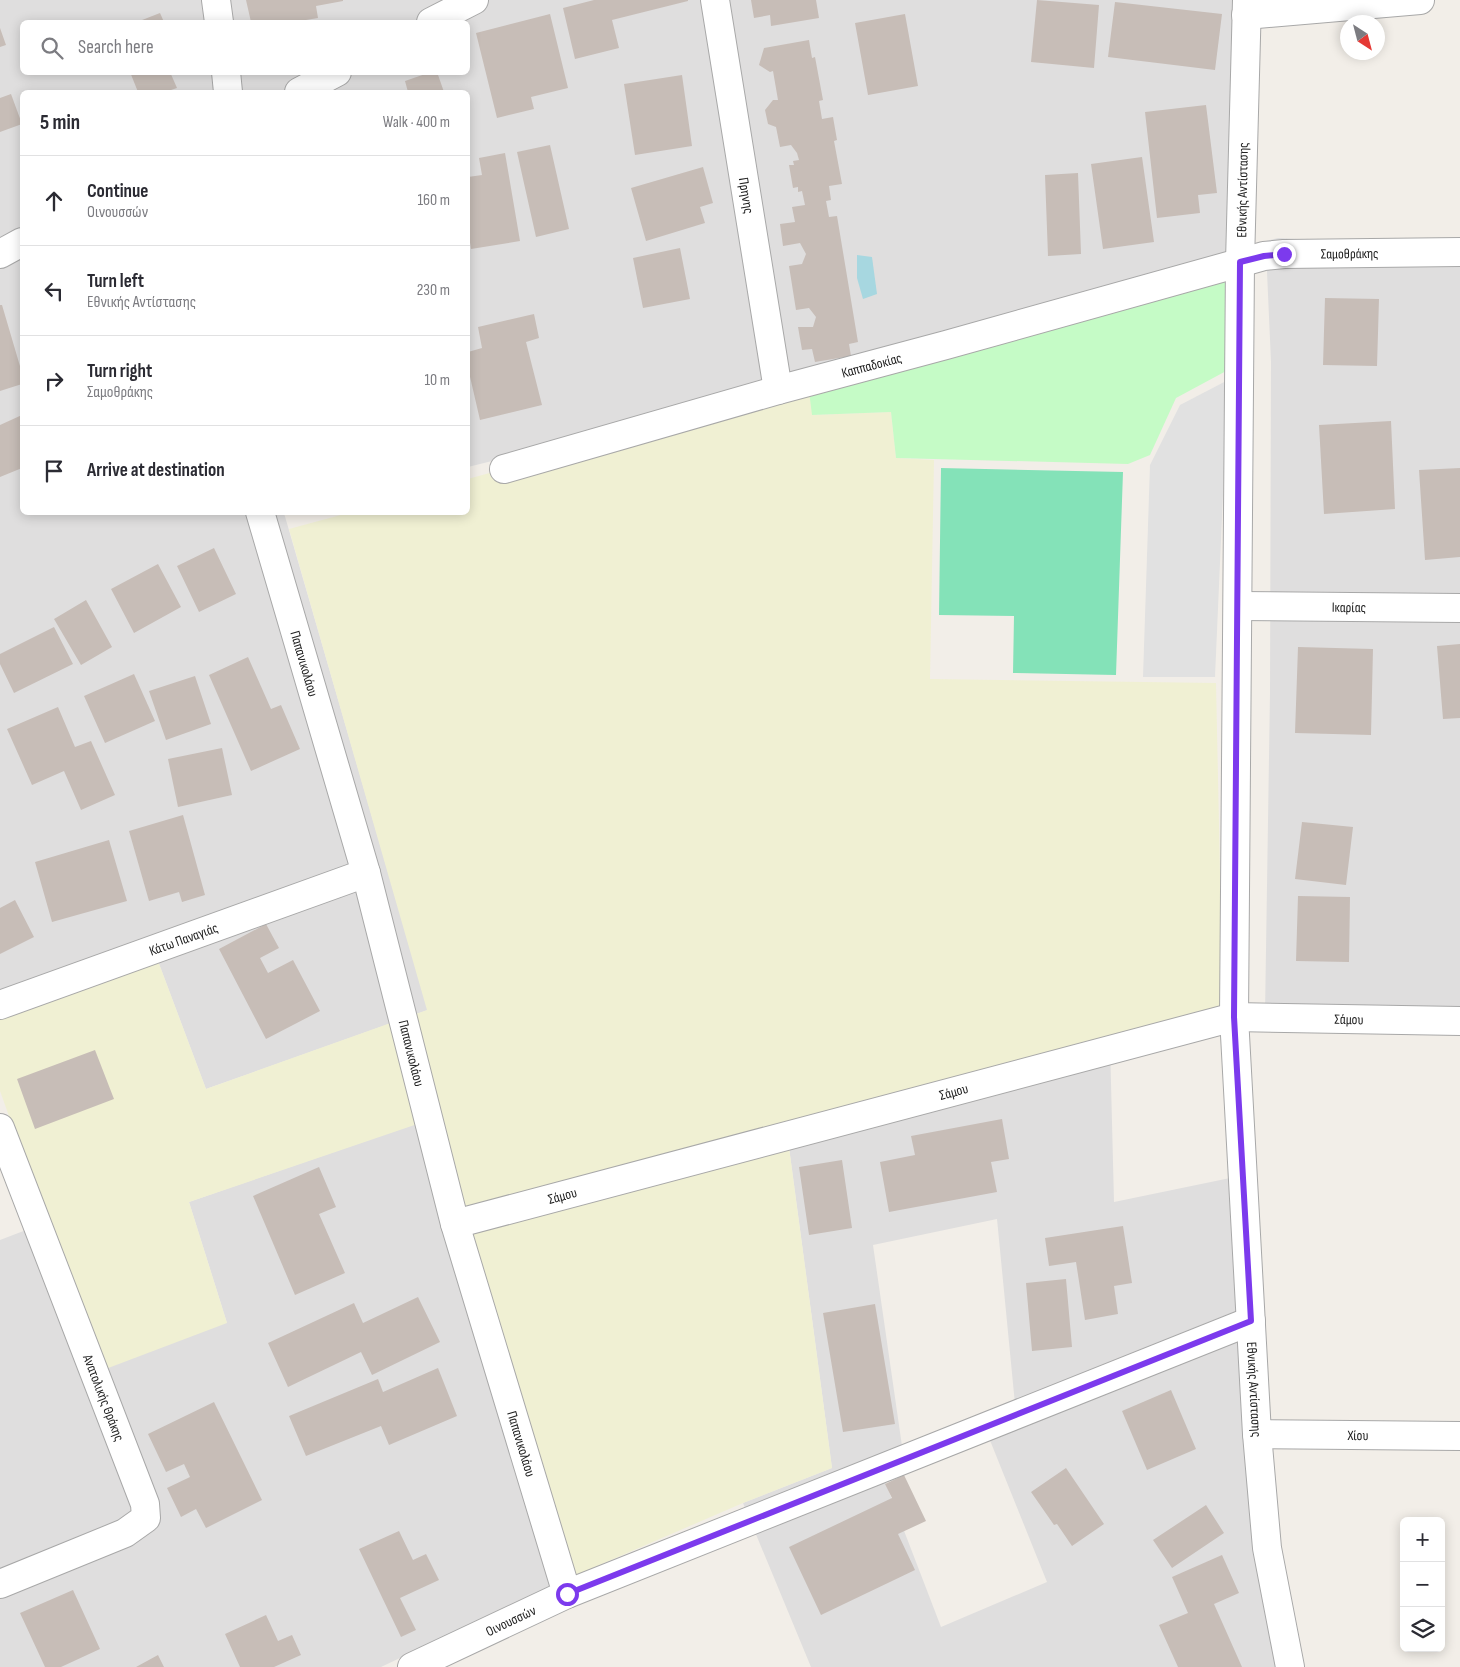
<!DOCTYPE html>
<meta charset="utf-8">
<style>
:root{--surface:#fff;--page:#f7f7f7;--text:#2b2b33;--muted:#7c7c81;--line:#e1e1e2}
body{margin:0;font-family:"Sofia Sans Condensed",sans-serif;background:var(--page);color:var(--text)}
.controls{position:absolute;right:15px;bottom:15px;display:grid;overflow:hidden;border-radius:8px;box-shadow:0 2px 12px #0003}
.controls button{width:45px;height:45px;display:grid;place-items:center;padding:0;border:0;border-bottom:1px solid var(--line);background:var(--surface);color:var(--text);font:25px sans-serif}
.compass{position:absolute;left:1340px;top:15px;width:45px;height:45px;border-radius:50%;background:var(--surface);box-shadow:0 2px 12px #0003;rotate:144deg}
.stop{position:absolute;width:15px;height:15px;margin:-11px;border:4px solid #7c3aed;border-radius:50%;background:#fff}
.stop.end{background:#7c3aed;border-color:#fff;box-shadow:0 1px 5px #0008}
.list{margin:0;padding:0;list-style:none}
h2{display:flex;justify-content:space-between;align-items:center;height:65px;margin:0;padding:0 20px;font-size:21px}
h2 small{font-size:16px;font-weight:400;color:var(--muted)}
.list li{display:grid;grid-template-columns:32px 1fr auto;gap:15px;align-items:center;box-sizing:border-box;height:90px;padding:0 20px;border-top:1px solid var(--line)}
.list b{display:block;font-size:19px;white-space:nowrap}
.list p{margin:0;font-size:16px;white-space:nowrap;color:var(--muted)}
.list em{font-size:16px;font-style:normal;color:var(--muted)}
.icon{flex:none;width:28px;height:28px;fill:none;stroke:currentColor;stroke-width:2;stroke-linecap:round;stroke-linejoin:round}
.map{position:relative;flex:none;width:1460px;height:1667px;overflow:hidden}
.search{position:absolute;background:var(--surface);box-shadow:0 2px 12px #0003;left:20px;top:20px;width:450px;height:55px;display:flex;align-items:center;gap:12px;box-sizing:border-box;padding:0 18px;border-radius:8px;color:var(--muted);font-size:19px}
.panel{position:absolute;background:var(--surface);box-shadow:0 2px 12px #0003;left:20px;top:90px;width:450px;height:425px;border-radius:8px}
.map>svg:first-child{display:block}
</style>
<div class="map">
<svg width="1460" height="1667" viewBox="0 0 1460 1667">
<rect width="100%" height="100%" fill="#f2eee8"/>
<path fill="#dfdede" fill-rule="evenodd" d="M0 0H1245L1234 252 597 435 468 467V92H22V512L284 513 428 1010 206 1089 158 961 0 1015ZM22 22H468V72H22Z
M1278 238 1460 248V1017L1265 1014 1270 693 1271 362 1266 249V241Z
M1110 1043 1114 1202 1235 1177 1284 1667H811L743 1503 832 1468 786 1125ZM997 1219 1015 1404 981 1418 1047 1582 941 1627 878 1463 903 1453 873 1245Z
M438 1116 567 1579 381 1667H0V1240L47 1222 227 1323 189 1202Z"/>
<path fill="#f0f0d3" d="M808 383 813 415 891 412 896 458 934 460 930 679 1216 683 1223 1014 786 1125 832 1468 743 1503 567 1579 438 1117 189 1202 227 1323 103 1370 47 1222 0 1091V1015L158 961 206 1089 427 1010 289 529 348 513 468 512V479Z"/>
<path fill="#c5fbc6" d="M1226 260 1228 370 1176 398 1150 455 1128 464 896 458 891 412 812 415 808 383Z"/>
<path fill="#84e2b8" d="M941 468 1123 472 1116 675 1013 673 1014 616 939 615Z"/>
<path fill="#e1e1e1" d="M1228 380 1215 677H1143L1150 465 1180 405Z"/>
<path fill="#a7d7e0" d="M857 255 872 257 877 294 863 299 857 278Z"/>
<path fill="#c7bdb7" d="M246 0H343V1L316 6 318 18 294 22H251Z
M594 0H688V1L612 20 619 48 575 59 563 8Z
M751 0H816L819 18 771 26 770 15 754 18Z
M1037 0 1099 5 1094 68 1031 62Z
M1115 2 1222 14 1215 70 1108 57Z
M160 13 164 22H137Z
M550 14 568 88 531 97 534 109 497 118 476 33Z
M905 14 918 86 868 95 855 23Z
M0 28 6 45 0 47Z
M809 40 812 58 815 57 823 100 819 101 822 119 833 117 837 140 834 141 842 184 829 186 831 200 826 201 829 217 837 216 858 342 849 344 851 356 815 362 812 349 802 350 798 327H813L816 317 809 308 796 310 789 266 802 264 806 254 800 243 783 246 780 224 795 222 792 207 805 205 802 191 798 192V187L793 188 789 165H794L793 161 799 160 797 153 791 145 780 147 776 127 768 124 765 110 773 100H778L773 71 770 72 759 65 764 48Z
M130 72H170L177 88 165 92H138Z
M431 72H437L444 92H408L405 81Z
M682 75 692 146 635 155 624 84Z
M11 94 22 124 0 132V98Z
M1206 105 1217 193 1198 195 1200 213 1157 218 1145 112Z
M550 145 569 229 536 237 517 152Z
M505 153 520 241 471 249 468 229V177L482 175 479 158Z
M1142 157 1154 242 1103 249 1091 164Z
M703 167 713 203 700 207 705 223 646 241 631 188Z
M1078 173 1081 254 1048 256 1045 175Z
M680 248 690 299 643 308 633 258Z
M1325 298 1379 299 1377 366 1323 365Z
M0 305H2L22 373V384L0 391Z
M534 314 539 338 526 342 542 405 480 420 468 368V352L482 348 478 327Z
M22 415V468L0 477V425Z
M1391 421 1395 509 1324 514 1319 425Z
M1460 468V557L1425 560 1419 470Z
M214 548 236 594 199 612 177 566Z
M158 564 181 607 134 633 111 589Z
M86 600 112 647 81 665 54 619Z
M54 627 73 664 14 693 0 664V654Z
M1460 644V718L1443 719 1437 646Z
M1298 647 1373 649 1371 735 1295 733Z
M248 657 271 709 281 705 300 749 251 771 209 675Z
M134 674 155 721 105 743 84 696Z
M195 676 211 724 166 740 149 691Z
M58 707 75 747 91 741 115 795 81 810 64 771 32 785 7 729Z
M222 748 232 795 178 807 168 759Z
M183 815 205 895 182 902 179 892 149 901 129 831Z
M1302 822 1353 827 1346 885 1295 879Z
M109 840 127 901 52 922 35 862Z
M1298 896 1350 897 1349 962 1296 961Z
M15 900 34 937 0 954V908Z
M266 924 279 948 260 958 268 973 293 960 320 1011 266 1039 219 949Z
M95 1050 114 1099 35 1129 17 1079Z
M1002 1119 1009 1159 991 1162 997 1192 889 1212 880 1162 915 1155 911 1136Z
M842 1160 852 1228 809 1235 799 1167Z
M319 1167 336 1207 319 1214 345 1273 295 1295 253 1196Z
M1123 1226 1132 1283 1114 1286 1118 1314 1085 1320 1076 1262 1049 1266 1045 1238Z
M1066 1279 1072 1347 1032 1351 1026 1283Z
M418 1297 440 1342 372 1375 361 1352 288 1387 268 1343 354 1303 363 1323Z
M875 1304 895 1424 843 1432 823 1313Z
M438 1368 457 1416 389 1445 381 1426 306 1456 289 1416 378 1379 383 1392Z
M1171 1390 1196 1449 1147 1470 1122 1411Z
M214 1402 262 1500 206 1528 196 1509 181 1517 167 1488 190 1477 184 1464 166 1472 148 1434Z
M1066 1468 1104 1524 1072 1546 1057 1524 1054 1525 1031 1492Z
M904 1475 926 1521 898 1534 915 1570 821 1615 789 1547 892 1498 885 1484Z
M1206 1505 1224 1533 1172 1568 1153 1540Z
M399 1531 413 1560 426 1554 439 1580 400 1598 416 1630 401 1637 359 1549Z
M1222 1555 1239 1593 1214 1604 1242 1667H1178L1159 1625 1188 1613 1172 1577Z
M73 1590 100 1649 61 1667H45L20 1613Z
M266 1615 278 1641 292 1635 301 1655 274 1667H240L225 1634Z
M158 1655 164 1667H136Z"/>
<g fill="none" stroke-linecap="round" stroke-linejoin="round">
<defs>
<g id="minor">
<path d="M216 0 219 22"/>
<path id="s1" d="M715 0 778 390"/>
<path id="s2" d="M1247 0 1240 262 1234 1017 1257 1434 1267 1548 1290 1667"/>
<path d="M1246 15 1420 0"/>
<path d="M431 22 474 0"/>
<path d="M226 72 228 92"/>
<path d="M299 92 337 72"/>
<path d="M0 254 22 242"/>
<path id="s3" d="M504 469 778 390 946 345 1264 256 1284 254 1460 252"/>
<path id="s4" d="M260 512 366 873 455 1224 567 1594"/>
<path id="s5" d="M1238 606 1460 608"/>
<path id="s6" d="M0 1005 366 873"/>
<path id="s7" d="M0 1128 145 1504 146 1518 125 1533 0 1584"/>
<path id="s8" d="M455 1224 1234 1017 1460 1021"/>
<path id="s9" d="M1257 1434 1460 1436"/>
<path id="s10" d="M412 1667 567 1594 1251 1321"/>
</g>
</defs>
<use href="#minor" stroke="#a8a8a8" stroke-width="30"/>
<use href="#minor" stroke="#fff" stroke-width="28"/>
</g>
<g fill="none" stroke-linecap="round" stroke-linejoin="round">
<path stroke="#7c3aed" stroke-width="6" d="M567 1594 1251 1321 1234 1017 1240 262 1264 256 1284 254"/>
</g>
<g text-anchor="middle" stroke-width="4" stroke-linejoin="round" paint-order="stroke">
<g font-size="14" fill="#212121" stroke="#fff">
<text transform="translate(1242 190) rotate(-89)" y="5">Εθνικής Αντίστασης</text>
<text dy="5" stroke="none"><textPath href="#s1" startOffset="198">Πρηνης</textPath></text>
<text dy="5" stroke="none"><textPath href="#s3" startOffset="875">Σαμοθράκης</textPath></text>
<text dy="5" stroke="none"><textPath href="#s3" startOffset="382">Καππαδοκίας</textPath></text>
<text dy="5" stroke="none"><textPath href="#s5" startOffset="111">Ικαρίας</textPath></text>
<text dy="5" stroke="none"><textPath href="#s4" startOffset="158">Παπανικολάου</textPath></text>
<text dy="5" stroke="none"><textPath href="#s6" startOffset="195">Κάτω Παναγιάς</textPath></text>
<text dy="5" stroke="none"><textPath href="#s8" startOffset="921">Σάμου</textPath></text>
<text dy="5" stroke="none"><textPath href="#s4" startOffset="562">Παπανικολάου</textPath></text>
<text dy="5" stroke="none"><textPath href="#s8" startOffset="516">Σάμου</textPath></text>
<text dy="5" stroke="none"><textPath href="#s8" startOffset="111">Σάμου</textPath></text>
<text dy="5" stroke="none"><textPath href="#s2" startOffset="1390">Εθνικής Αντίστασης</textPath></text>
<text dy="5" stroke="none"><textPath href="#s7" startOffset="289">Ανατολικής Θράκης</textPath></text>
<text dy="5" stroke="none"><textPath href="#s9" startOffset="101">Χίου</textPath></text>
<text dy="5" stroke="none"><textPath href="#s4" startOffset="968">Παπανικολάου</textPath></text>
<text dy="5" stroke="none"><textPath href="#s10" startOffset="109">Οινουσσών</textPath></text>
</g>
</g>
</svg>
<div class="controls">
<button>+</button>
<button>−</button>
<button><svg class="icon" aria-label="layers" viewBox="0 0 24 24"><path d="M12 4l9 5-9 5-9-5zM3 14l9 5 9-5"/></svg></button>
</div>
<svg class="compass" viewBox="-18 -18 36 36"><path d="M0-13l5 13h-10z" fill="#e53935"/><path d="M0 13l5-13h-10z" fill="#7c7c81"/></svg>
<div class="stop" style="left:567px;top:1594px"></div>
<div class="stop end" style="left:1284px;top:254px"></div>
<div class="search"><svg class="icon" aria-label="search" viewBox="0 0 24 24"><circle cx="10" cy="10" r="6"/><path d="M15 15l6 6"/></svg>Search here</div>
<section class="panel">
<h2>5 min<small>Walk · 400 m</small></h2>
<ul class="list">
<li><svg class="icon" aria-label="ahead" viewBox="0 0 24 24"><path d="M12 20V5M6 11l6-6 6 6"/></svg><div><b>Continue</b><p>Οινουσσών</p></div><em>160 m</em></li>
<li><svg class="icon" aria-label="left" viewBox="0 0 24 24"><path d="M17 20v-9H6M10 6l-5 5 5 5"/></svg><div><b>Turn left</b><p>Εθνικής Αντίστασης</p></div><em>230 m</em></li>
<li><svg class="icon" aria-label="right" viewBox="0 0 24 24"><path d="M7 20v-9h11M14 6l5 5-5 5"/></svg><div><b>Turn right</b><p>Σαμοθράκης</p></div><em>10 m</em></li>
<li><svg class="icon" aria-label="arrive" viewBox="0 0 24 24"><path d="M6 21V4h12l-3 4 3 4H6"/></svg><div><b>Arrive at destination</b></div></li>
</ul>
</section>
</div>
